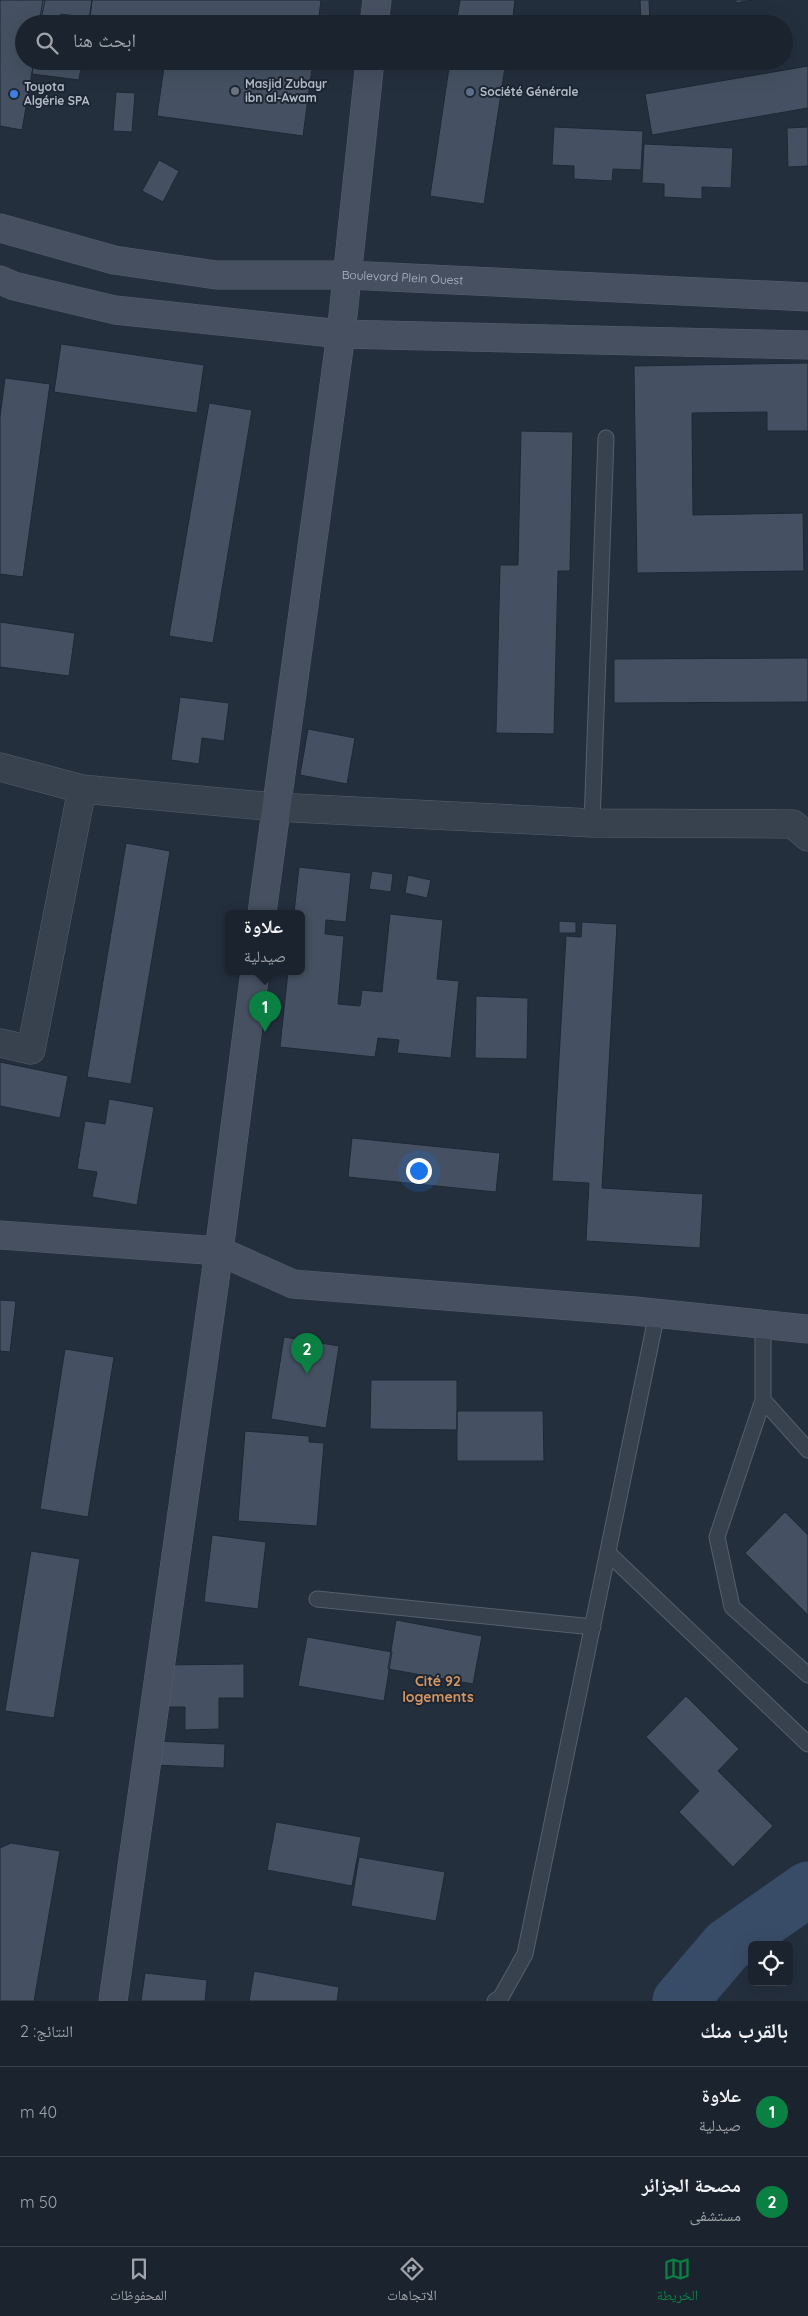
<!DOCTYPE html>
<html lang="ar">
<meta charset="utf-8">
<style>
:root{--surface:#1b232e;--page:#282f3a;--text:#f1f3f6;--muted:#a0a4aa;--line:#39404a;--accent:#0b8043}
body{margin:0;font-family:Quicksand,"Noto Naskh Arabic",sans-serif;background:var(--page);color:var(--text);direction:rtl}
.controls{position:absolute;right:15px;bottom:15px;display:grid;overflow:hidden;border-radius:8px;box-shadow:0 5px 20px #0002}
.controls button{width:45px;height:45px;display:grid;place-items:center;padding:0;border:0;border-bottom:1px solid var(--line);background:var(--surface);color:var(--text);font:25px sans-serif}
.you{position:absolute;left:418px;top:1170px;width:18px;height:18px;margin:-12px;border:4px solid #fff;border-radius:50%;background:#1a73e8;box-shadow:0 0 0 8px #1a73e833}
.badge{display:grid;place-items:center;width:32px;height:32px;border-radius:50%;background:var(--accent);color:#fff;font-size:16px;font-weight:700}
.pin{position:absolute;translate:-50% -41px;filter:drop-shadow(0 1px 2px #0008)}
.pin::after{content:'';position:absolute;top:26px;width:18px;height:15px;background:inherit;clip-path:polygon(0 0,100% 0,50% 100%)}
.popup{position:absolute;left:225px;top:910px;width:80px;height:65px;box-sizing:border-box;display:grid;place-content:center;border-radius:8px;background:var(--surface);filter:drop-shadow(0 1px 4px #0005);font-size:16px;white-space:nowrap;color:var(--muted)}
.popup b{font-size:19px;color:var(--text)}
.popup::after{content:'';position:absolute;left:50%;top:100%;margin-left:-10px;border:10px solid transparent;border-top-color:var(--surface)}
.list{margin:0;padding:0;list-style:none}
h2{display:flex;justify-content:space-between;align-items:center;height:65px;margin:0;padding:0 20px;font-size:21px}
h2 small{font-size:16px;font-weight:400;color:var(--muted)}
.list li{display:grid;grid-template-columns:32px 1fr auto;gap:15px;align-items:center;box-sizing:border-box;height:90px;padding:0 20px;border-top:1px solid var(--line)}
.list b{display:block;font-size:19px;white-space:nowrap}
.list p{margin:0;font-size:16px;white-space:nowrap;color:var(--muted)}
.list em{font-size:16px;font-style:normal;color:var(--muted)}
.icon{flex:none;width:28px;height:28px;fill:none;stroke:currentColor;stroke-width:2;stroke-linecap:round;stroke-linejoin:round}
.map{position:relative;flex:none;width:808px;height:2001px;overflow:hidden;direction:ltr}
.search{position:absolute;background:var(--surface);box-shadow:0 5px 20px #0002;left:15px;right:15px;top:15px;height:55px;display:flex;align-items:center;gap:12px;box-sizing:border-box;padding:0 18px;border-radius:28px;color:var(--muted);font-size:19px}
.sheet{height:245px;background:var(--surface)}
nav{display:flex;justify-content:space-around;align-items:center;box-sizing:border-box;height:70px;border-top:1px solid var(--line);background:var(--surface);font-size:14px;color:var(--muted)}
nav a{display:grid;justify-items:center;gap:2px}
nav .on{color:var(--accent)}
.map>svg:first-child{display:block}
</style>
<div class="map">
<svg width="808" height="2001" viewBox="0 0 808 2001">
<rect width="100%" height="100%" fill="#242f3e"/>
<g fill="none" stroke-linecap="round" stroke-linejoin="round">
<path stroke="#394c67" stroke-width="55" d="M680 2001 727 1946 808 1889"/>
</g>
<path fill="#455162" stroke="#1f2835" d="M0 0H45L40 24H24V61H34L22 130 0 126Z
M43 0H92L89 19 67 16 66 24H39Z
M92 0H321L318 24H60L61 14 90 18Z
M460 0H515L512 24H456Z
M640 0H649L650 24H641Z
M736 0H752L736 3Z
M34 61H82L79 80 32 74Z
M123 61H313L303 136 157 116 164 67Z
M450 61H506L484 204 430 196Z
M808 66V108L652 135 645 94Z
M116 92 135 93 132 132 113 131Z
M554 127 643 131 641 170 613 169 612 181 574 179V166L552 165Z
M808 127V166L788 167 787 128Z
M644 144 733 148 731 188 702 187V199L664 197V184L642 183Z
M159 160 179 171 163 202 142 191Z
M61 344 204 365 197 413 54 392Z
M808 363V431H767V412L692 413 693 515 803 513 804 571 637 573 634 366Z
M5 378 50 384 23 577 0 574V417Z
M209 403 252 410 213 643 169 636Z
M521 431 573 432 570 571H558L554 734 496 733 500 565H518Z
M0 622 75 633 69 676 0 667Z
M808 658V702L614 703V659Z
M180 697 229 703 224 741 202 738 199 764 171 760Z
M308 729 355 738 347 784 300 775Z
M126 843 170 851 131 1084 87 1077Z
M299 867 351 873 346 922 326 920 325 934 344 936 338 1004 360 1006 362 990 382 992 390 914 443 920 437 979 459 981 451 1058 397 1053 399 1040 378 1038 375 1057 280 1047 288 971H301V913H294Z
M372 871 393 874 391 892 369 889Z
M408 875 431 880 427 898 405 893Z
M559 921 576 922V933H559Z
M582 922 617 924 602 1188 703 1194 700 1248 586 1241 589 1183 552 1181 566 936 581 937Z
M476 996 528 998 527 1059 475 1058Z
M0 1062 68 1076 60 1118 0 1106Z
M109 1099 154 1107 137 1205 92 1197 97 1172 77 1169 85 1121 105 1124Z
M352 1138 500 1153 496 1192 348 1177Z
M0 1300 16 1301 10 1352 0 1351Z
M284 1337 339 1346 326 1428 271 1419Z
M65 1349 114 1357 88 1517 40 1509Z
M371 1380H457V1430L370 1429Z
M457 1411H543L544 1461H457Z
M245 1431 309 1436V1442L324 1443 317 1526 238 1521Z
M785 1512 808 1535V1615L745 1553Z
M212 1535 266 1542 258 1609 204 1602Z
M31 1551 80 1559 54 1718 5 1711Z
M396 1620 482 1636 473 1684 388 1669Z
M307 1637 392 1652 384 1701 298 1686Z
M244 1664V1698H219V1729L185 1730V1707H167V1665Z
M686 1696 739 1749 718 1771 773 1826 733 1867 679 1812 699 1791 646 1737Z
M155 1741 225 1744 224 1768 154 1765Z
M276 1822 361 1837 352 1886 267 1870Z
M11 1843 60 1851 34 2001H0V1848Z
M359 1857 445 1872 436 1921 351 1906Z
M254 1971 339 1987 337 2001H249Z
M145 1973 207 1980 205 2001H141Z"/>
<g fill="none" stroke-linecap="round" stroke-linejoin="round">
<defs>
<path id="lane" d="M592 823 606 438
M763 1324V1400L808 1450
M763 1400 717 1537 732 1607 808 1675
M608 1553 808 1744
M317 1599 593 1627
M495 2001 501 1997 525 1954 657 1313"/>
<path id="street" d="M0 767 82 789 275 807 592 823 793 824 808 837
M0 1043 31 1050 82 789"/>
<g id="secondary">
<path d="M374 24 377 0"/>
<path id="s1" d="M0 228 114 260 216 275H348L808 297"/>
<path d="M0 280 14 286 115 310 341 334 808 345"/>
<path d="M262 913 341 334 370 61"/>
<path d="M0 1235 219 1251 293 1284 635 1311 808 1329"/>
<path d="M113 2001 219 1251 255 971"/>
</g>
</defs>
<use href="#lane" stroke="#565f6c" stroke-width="17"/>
<use href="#street" stroke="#565f6c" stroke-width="29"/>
<use href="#secondary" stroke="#565f6c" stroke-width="29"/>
<use href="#lane" stroke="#38414e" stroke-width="15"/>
<use href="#street" stroke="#38414e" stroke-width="28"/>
<use href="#secondary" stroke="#465061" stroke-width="28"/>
</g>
<circle fill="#6b7280" stroke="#1d2633" stroke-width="2" cx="235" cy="91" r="5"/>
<circle fill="#5c6f8a" stroke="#1d2633" stroke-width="2" cx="470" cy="92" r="5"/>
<circle fill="#3f7fe0" stroke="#1d2633" stroke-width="2" cx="14" cy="94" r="5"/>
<g text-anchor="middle" stroke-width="4" stroke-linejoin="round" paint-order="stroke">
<g font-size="12" font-weight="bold" fill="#b4bcc9" stroke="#1d2633" text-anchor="start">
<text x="245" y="88">Masjid Zubayr<tspan x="245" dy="14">ibn al-Awam</tspan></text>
<text x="24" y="91">Toyota<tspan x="24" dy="14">Algérie SPA</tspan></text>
<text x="480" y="96">Société Générale</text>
</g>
<g font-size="12" fill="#b4bcc9" stroke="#1d2633">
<text dy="4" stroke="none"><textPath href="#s1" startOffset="408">Boulevard Plein Ouest</textPath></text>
</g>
<g font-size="14" font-weight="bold" fill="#d59563" stroke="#1d2633">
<text x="438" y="1686">Cité 92<tspan x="438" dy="16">logements</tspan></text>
</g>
</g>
</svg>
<div class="controls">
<button><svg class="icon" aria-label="locate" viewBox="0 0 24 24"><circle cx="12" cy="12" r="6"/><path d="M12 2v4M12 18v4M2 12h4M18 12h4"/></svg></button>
</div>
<div class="you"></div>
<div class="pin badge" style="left:265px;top:1032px">1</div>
<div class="popup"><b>علاوة</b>صيدلية</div>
<div class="pin badge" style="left:307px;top:1374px">2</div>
<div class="search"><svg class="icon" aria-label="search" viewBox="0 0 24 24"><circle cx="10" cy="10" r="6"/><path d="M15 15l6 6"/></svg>ابحث هنا</div>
</div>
<section class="sheet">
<h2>بالقرب منك<small>النتائج: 2</small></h2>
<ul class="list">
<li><span class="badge">1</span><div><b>علاوة</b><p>صيدلية</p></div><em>40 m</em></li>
<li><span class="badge">2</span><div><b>مصحة الجزائر</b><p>مستشفى</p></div><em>50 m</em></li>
</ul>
</section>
<nav>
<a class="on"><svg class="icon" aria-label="map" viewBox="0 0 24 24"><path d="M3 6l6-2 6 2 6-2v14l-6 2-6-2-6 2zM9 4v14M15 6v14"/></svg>الخريطة</a>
<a><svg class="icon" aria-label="directions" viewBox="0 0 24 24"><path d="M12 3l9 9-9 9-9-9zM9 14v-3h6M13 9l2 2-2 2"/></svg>الاتجاهات</a>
<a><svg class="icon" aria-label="saved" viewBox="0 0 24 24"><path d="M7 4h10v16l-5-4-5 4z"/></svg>المحفوظات</a>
</nav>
